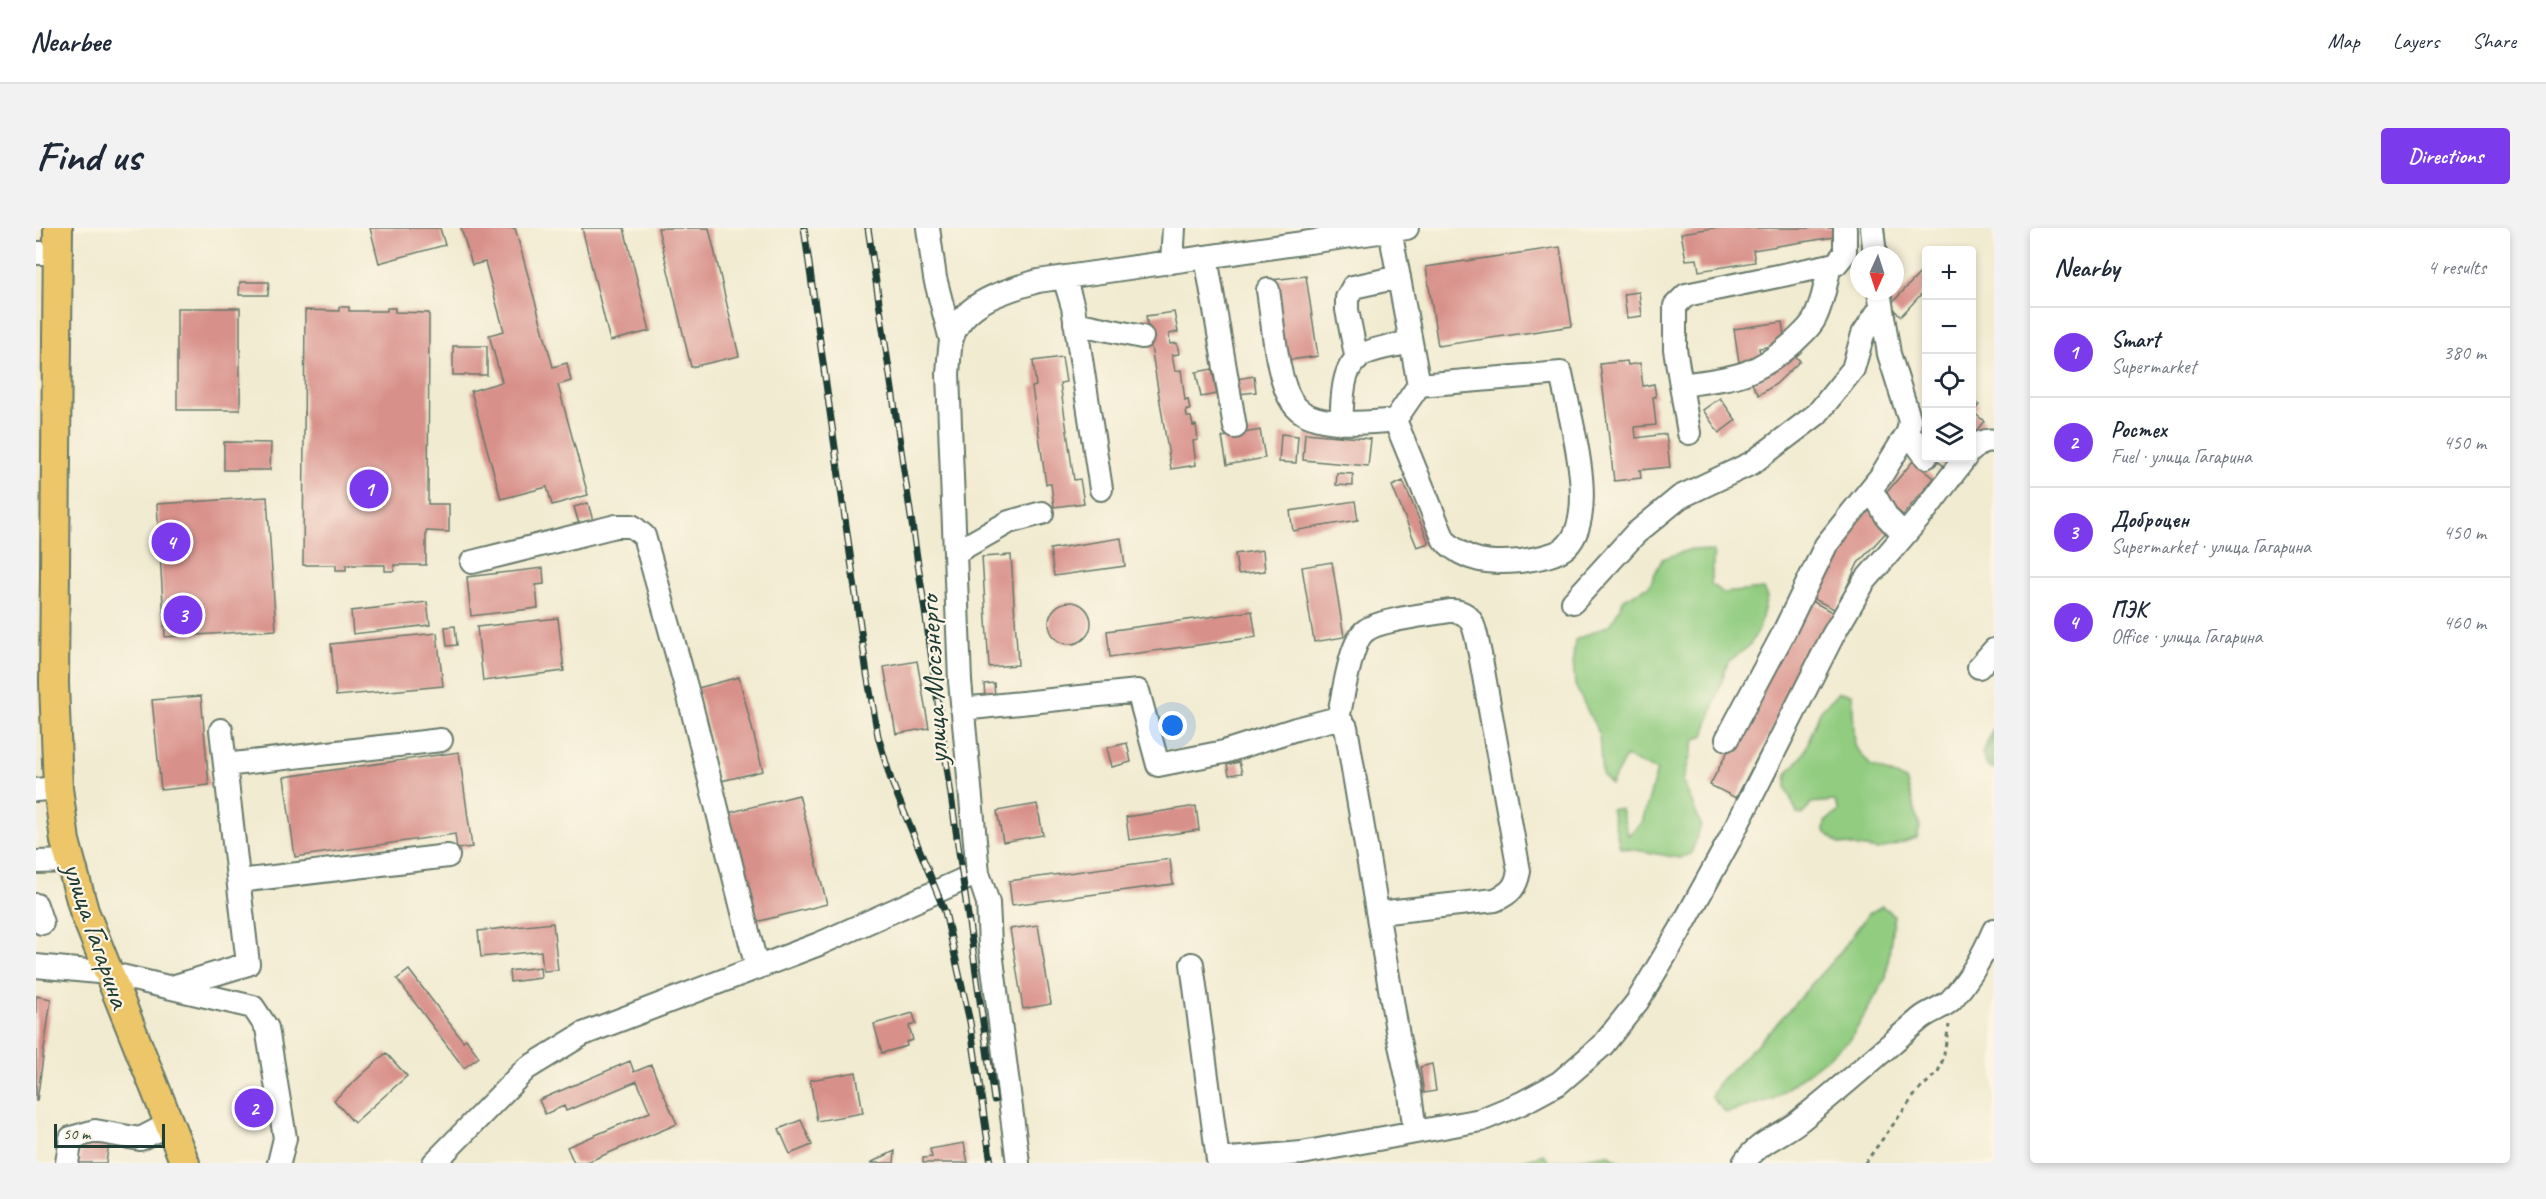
<!DOCTYPE html>
<meta charset="utf-8">
<style>
:root{--surface:#fff;--page:#f2f2f3;--text:#1f2937;--muted:#747a83;--line:#e0e1e3;--accent:#7c3aed}
body{margin:0;font-family:Caveat,sans-serif;background:var(--page);color:var(--text)}
.controls{position:absolute;right:18px;top:18px;display:grid;overflow:hidden;border-radius:6px;box-shadow:0 3px 9px #0003}
.controls button{width:54px;height:54px;display:grid;place-items:center;padding:0;border:0;border-bottom:2px solid var(--line);background:var(--surface);color:var(--text);font:30px sans-serif}
.compass{position:absolute;left:1814px;top:18px;width:54px;height:54px;border-radius:50%;background:var(--surface);box-shadow:0 3px 9px #0003;rotate:183deg}
.scale{position:absolute;left:18px;bottom:15px;width:111px;box-sizing:border-box;padding-left:6px;border:3px solid #1f3d34;border-top:0;font-size:16px;line-height:21px;white-space:nowrap;color:#1f3d34;-webkit-text-stroke:4px #fcf5e5;paint-order:stroke}
.you{position:absolute;left:1137px;top:498px;width:21px;height:21px;margin:-15px;border:4px solid #fff;border-radius:50%;background:#1a73e8;box-shadow:0 0 0 9px #1a73e833}
.badge{display:grid;place-items:center;width:39px;height:39px;border-radius:50%;background:var(--accent);color:#fff;font-size:20px;font-weight:700}
.pin{position:absolute;translate:-50% -50%;border:3px solid #fff;box-shadow:0 2px 6px #0006}
.list{margin:0;padding:0;list-style:none}
h2{display:flex;justify-content:space-between;align-items:center;height:78px;margin:0;padding:0 24px;font-size:26px}
h2 small{font-size:20px;font-weight:400;color:var(--muted)}
.list li{display:grid;grid-template-columns:39px 1fr auto;gap:18px;align-items:center;box-sizing:border-box;height:90px;padding:0 24px;border-top:2px solid var(--line)}
.list b{display:block;font-size:22px;white-space:nowrap}
.list p{margin:0;font-size:20px;white-space:nowrap;color:var(--muted)}
.list em{font-size:20px;font-style:normal;color:var(--muted)}
.icon{flex:none;width:33px;height:33px;fill:none;stroke:currentColor;stroke-width:2;stroke-linecap:round;stroke-linejoin:round}
.map{position:relative;flex:none;width:1958px;height:935px;overflow:hidden;border-radius:6px}
header{display:flex;align-items:center;gap:36px;box-sizing:border-box;height:84px;padding:0 30px;background:var(--surface);border-bottom:2px solid var(--line)}
header strong{font-size:28px}
nav{display:flex;gap:33px;margin-inline-start:auto;font-size:21px}
.intro{display:flex;align-items:center;justify-content:space-between;box-sizing:border-box;height:144px;padding:0 36px}
h1{margin:0;font-size:42px}
.button{padding:15px 27px;border-radius:6px;background:var(--accent);color:#fff;font-size:21px;font-weight:700}
main{display:flex;gap:36px;padding:0 36px}
aside{flex:1;background:var(--surface);border-radius:6px;box-shadow:0 3px 9px #0003}
.map>svg:first-child{display:block}
</style>
<header>
<strong>Nearbee</strong>
<nav><a>Map</a><a>Layers</a><a>Share</a></nav>
</header>
<div class="intro"><h1>Find us</h1><a class="button">Directions</a></div>
<main>
<div class="map">
<svg width="1958" height="935" viewBox="0 0 1958 935">
<rect width="100%" height="100%" fill="#fcf5e5"/>
<filter id="ink" filterUnits="userSpaceOnUse"><feTurbulence type="fractalNoise" baseFrequency=".0167" numOctaves="2"/><feDisplacementMap in="SourceGraphic" scale="12" xChannelSelector="R" yChannelSelector="G"/><feConvolveMatrix kernelMatrix="1 2 1 2 8 2 1 2 1" color-interpolation-filters="sRGB"/></filter>
<filter id="wash" filterUnits="userSpaceOnUse"><feTurbulence type="fractalNoise" baseFrequency=".008" numOctaves="4" result="noise"/><feDisplacementMap in="SourceGraphic" scale="24" xChannelSelector="R" yChannelSelector="G"/><feGaussianBlur stdDeviation="1.35" result="paint"/><feColorMatrix in="noise" values="0 0 0 0 0 0 0 0 0 0 0 0 0 0 0 0 0 1.4 0 .05"/><feComposite in="paint" operator="in"/></filter>
<g filter="url(#wash)">
<rect width="100%" height="100%" fill="#f1ebd1"/>
<path fill="#91cc80" stroke="#58845a" stroke-width="1.5" d="M1655 321 1678 324 1675 356 1687 365 1727 361 1731 369 1723 401 1713 418 1692 434 1668 508 1659 512 1647 553 1665 597 1655 626 1643 630 1584 619 1575 581H1585L1592 607 1606 594 1621 543 1590 529 1575 556 1566 548 1563 506 1539 457 1537 431 1539 412 1575 396 1588 371 1613 358 1626 331Z
M1803 464 1816 466 1819 518 1835 538 1870 552 1884 599 1881 610 1842 622 1803 616 1788 603 1789 594 1803 583 1799 573 1775 575 1767 587 1761 586 1750 559 1751 546 1767 527 1784 483Z
M1846 678 1858 687 1850 750 1814 812 1737 871 1690 885 1675 869 1683 854 1735 802 1806 722 1832 686Z
M1507 926 1514 935 1572 926 1586 935H1478Z"/>
<path fill="#74b06e" stroke="#4a7651" stroke-width="1.5" d="M1958 499V541L1951 539 1946 526Z"/>
<g id="blocks">
<path fill="#d8908a" d="M334 0H404L409 17 343 35Z
M425 0H479L517 139 531 135 535 153 522 157 552 267 516 277 511 259 465 271 435 163 466 154 453 107 468 103 449 34 436 37Z
M546 0H588L614 103 574 113Z
M622 0H673L703 128 655 139Z
M1677 0H1797L1798 9 1717 22 1719 34 1663 43 1661 31 1650 32 1645 5Z
M1524 19 1536 98 1402 118 1390 39Z
M1885 44 1890 49V61L1865 88 1853 78Z
M1270 48 1282 128 1247 133 1235 52Z
M204 54H233L232 67H203Z
M1603 64 1606 88 1591 90 1588 66Z
M303 79H313V83H351V80H359V84L393 85 392 276H413V304L390 303V337H358V343H349V337H310V342H300V337H267L269 82 303 83Z
M141 80H204V182H141Z
M1138 84 1142 104 1133 106 1134 116 1141 115 1143 126 1136 127 1139 143 1145 142 1149 172 1152 171 1154 182H1150L1151 189H1155L1157 198 1160 197 1162 212 1157 213 1160 237 1135 241 1110 88Z
M1746 94 1749 116 1723 120 1725 131 1703 134 1698 101Z
M417 118H451V147H417Z
M1755 124 1764 133 1740 156 1723 167 1716 156 1731 146Z
M1026 129 1030 154 1024 155 1038 252 1044 251 1048 275 1018 279 1015 256H1010L996 159 1000 158 997 133Z
M1591 133 1592 137 1604 135 1607 158 1618 156 1620 169H1617L1620 197 1599 199 1600 210 1630 206 1634 239 1604 242 1605 250 1578 253 1564 136Z
M1176 141 1181 166 1165 169 1160 144Z
M1218 148 1220 164 1202 166 1200 151Z
M1684 170 1700 192 1683 205 1667 182Z
M1936 171 1943 177 1937 184 1948 193 1936 208Z
M1224 202 1229 230 1191 237 1186 209Z
M1269 205 1335 211 1332 238 1267 232Z
M1245 206 1262 208 1260 235 1243 234Z
M188 214 235 215 234 242H188Z
M1898 230H1917L1909 239Z
M1877 233 1898 250 1867 287 1846 270Z
M1301 245 1317 246V258L1300 257Z
M1367 253 1393 315 1381 319 1356 258Z
M231 269 240 402 129 409 121 276Z
M1319 273 1322 292 1257 303 1254 283Z
M552 275 557 293 543 296 538 279Z
M1833 281 1854 300 1822 335 1800 382 1774 369 1801 317Z
M1085 310 1089 338 1018 348 1014 321Z
M1227 322 1229 343 1202 346 1199 326Z
M975 327 982 437 953 439 946 329Z
M1296 334 1308 409 1278 414 1266 339Z
M507 340 508 356 500 357 502 380 435 388 431 349Z
M1772 371 1798 385 1700 570 1674 557Z
M391 374 394 397 317 406 315 383Z
M1013 395a21 21 0 1 1 42 0a21 21 0 1 1-42 0Z
M1216 383 1220 409 1074 429 1071 403Z
M522 390 528 443 447 453 441 399Z
M419 398 421 417 411 418 409 399Z
M401 405 407 458 300 468 295 416Z
M881 433 893 500 860 506 848 439Z
M703 449 727 543 685 553 662 460Z
M958 455 959 469 949 470 948 456Z
M165 468 173 557 125 562 116 472Z
M1091 515 1095 534 1076 539 1071 520Z
M423 524 436 619 421 621 419 606 259 629 248 549Z
M1203 534 1206 545 1193 547 1191 537Z
M763 567 791 676 720 694 692 585Z
M1001 576 1007 607 967 614 961 583Z
M1160 578 1163 602 1093 612 1090 589Z
M1134 631 1137 656 976 677 973 653Z
M517 695 522 742 507 743 505 723 445 729 442 703Z
M1002 697 1015 776 987 781 974 701Z
M504 739 505 750 474 754 473 743Z
M373 742 427 813 430 811 443 829 428 840 361 751Z
M0 768 15 771 1 873H0Z
M877 785 880 796 873 798 877 812 870 814 871 818 846 825 838 796Z
M350 825 371 848 318 895 298 872Z
M594 833 598 844 615 837 641 896 549 935H538L531 919 614 884 601 853 530 883 528 878 509 886 503 872Z
M1396 836 1400 863 1388 865 1384 839Z
M820 844 827 885 781 893 774 852Z
M765 892 776 917 754 926 743 901Z
M46 911 73 915 70 935H43Z
M928 915 932 935H887V930L896 929 894 921Z
M859 923 858 935H834Z"/>
</g>
</g>
<g filter="url(#ink)">
<use href="#blocks" fill-opacity="0" stroke="#687a6b" stroke-width="1.5"/>
<g fill="none" stroke-linecap="round" stroke-linejoin="round">
<defs>
<path id="minor" d="M892 0 899 50 915 112
M1836 0 1839 27
M1354 2 1383 157
M0 25H22
M1170 29 1199 199
M1136 34 1138 0
M1028 49 1037 79 1065 261
M1232 62C1237 92 1240 158 1260 179 1279 200 1334 195 1359 192L1383 157 1525 145C1533 187 1564 285 1531 318 1521 328 1498 331 1484 333 1454 336 1430 334 1408 312L1359 192
M1039 95 1106 109
M1321 132 1311 82V70L1317 59 1363 49
M1645 157C1695 150 1718 150 1758 114 1765 107 1775 99 1779 90 1787 74 1790 54 1794 37
M1305 195C1307 173 1304 137 1328 126 1342 119 1360 118 1375 114
M1872 204 1890 229
M1653 205 1639 121V78L1650 67 1800 36 1809 25V0
M1936 222C1942 215 1948 211 1958 213
M1835 261 1851 289 1868 307
M920 324 973 294 1006 285
M436 334 580 298H596L608 308 654 473 721 740
M1537 374 1599 306 1644 269 1716 235 1781 186 1817 141 1827 106 1845 79
M1943 439 1958 422
M926 481 1102 463 1122 537 1188 524 1260 501 1302 490
M1302 490C1307 471 1314 414 1329 403 1344 391 1393 387 1414 383 1440 382 1439 406 1444 426L1483 643C1480 659 1475 665 1459 672L1342 685
M1302 490 1310 499 1362 808 1373 858 1379 904
M1691 511 1746 408 1790 317 1845 248 1872 204 1874 193 1853 126 1843 63
M189 537 405 512
M0 562 22 560
M0 634 34 633
M203 653 412 628
M0 677 6 695
M1156 736 1182 932 1266 925 1445 892 1486 875 1523 855 1567 817 1601 774 1643 704 1693 613 1797 407 1828 354 1889 283 1929 230
M0 738 72 745 217 779 231 800 249 910 243 935
M136 759 212 736 185 502
M31 935 35 910 59 903 104 911 133 896
M398 935 490 841 547 806 783 716 942 645
M982 935 954 716 952 675 942 645 924 453 912 146C913 136 913 124 915 114 924 74 969 63 1002 53L1371 0
M1708 935C1721 915 1744 908 1762 894 1804 861 1843 826 1884 791 1893 783 1907 780 1915 772 1934 751 1947 728 1958 702"/>
<path id="major" d="M22 0 18 455 22 560 29 613 48 683 149 935"/>
</defs>
<use href="#minor" stroke="#687a6b" stroke-width="26"/>
<use href="#major" stroke="#687a6b" stroke-width="32"/>
<path stroke="#687a6b" stroke-width="3" stroke-dasharray="4.5 4.5" stroke-linecap="butt" d="M1829 935 1881 864 1902 844 1907 831 1913 797"/>
<use href="#minor" stroke="#fff" stroke-width="22"/>
<use href="#major" stroke="#ecc669" stroke-width="28"/>
<defs>
<path id="rail" d="M768 0 831 446 842 508 855 552 909 684 934 794 955 935
M832 0 890 390 958 872"/>
</defs>
<use href="#rail" stroke="#1f3d34" stroke-width="7"/>
<use href="#rail" stroke="#fcf5e5" stroke-width="4.5" stroke-dasharray="14" stroke-linecap="butt"/>
</g>
</g>
<g text-anchor="middle" stroke-width="4.5" stroke-linejoin="round" paint-order="stroke">
<g font-size="30" fill="#1f3d34" stroke="#fcf5e5">
<text transform="translate(897 452) rotate(-93)" y="10">улица Мосэнерго</text>
<text transform="translate(61 707) rotate(71)" y="10">улица Гагарина</text>
</g>
</g>
</svg>
<div class="controls">
<button>+</button>
<button>−</button>
<button><svg class="icon" aria-label="locate" viewBox="0 0 24 24"><circle cx="12" cy="12" r="6"/><path d="M12 2v4M12 18v4M2 12h4M18 12h4"/></svg></button>
<button><svg class="icon" aria-label="layers" viewBox="0 0 24 24"><path d="M12 4l9 5-9 5-9-5zM3 14l9 5 9-5"/></svg></button>
</div>
<svg class="compass" viewBox="-18 -18 36 36"><path d="M0-13l5 13h-10z" fill="#e53935"/><path d="M0 13l5-13h-10z" fill="#747a83"/></svg>
<div class="scale">50 m</div>
<div class="you"></div>
<div class="pin badge" style="left:333px;top:261px">1</div>
<div class="pin badge" style="left:218px;top:880px">2</div>
<div class="pin badge" style="left:147px;top:387px">3</div>
<div class="pin badge" style="left:135px;top:314px">4</div>
</div>
<aside>
<h2>Nearby<small>4 results</small></h2>
<ul class="list">
<li><span class="badge">1</span><div><b>Smart</b><p>Supermarket</p></div><em>380 m</em></li>
<li><span class="badge">2</span><div><b>Ростех</b><p>Fuel · улица Гагарина</p></div><em>450 m</em></li>
<li><span class="badge">3</span><div><b>Доброцен</b><p>Supermarket · улица Гагарина</p></div><em>450 m</em></li>
<li><span class="badge">4</span><div><b>ПЭК</b><p>Office · улица Гагарина</p></div><em>460 m</em></li>
</ul>
</aside>
</main>
